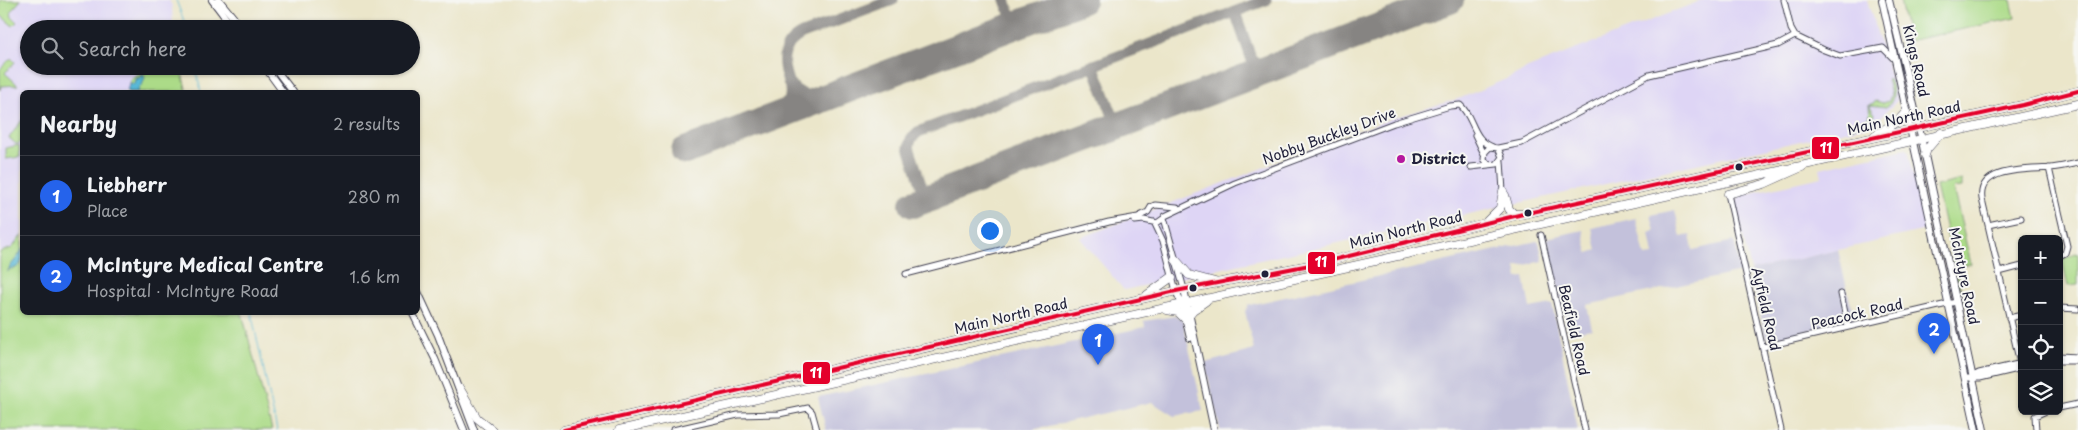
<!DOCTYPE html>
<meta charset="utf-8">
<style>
:root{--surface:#171b24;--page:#242831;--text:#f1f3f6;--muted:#9ea1a6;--line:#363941;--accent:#2563eb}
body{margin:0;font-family:"Playpen Sans",sans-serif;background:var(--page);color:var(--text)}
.controls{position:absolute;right:15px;bottom:15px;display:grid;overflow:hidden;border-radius:8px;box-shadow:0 1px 4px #0004}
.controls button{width:45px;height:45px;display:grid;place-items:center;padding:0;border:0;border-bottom:1px solid var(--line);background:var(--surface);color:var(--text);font:25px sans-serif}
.you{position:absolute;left:989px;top:230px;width:18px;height:18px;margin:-12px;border:4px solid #fff;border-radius:50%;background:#1a73e8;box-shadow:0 0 0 8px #1a73e833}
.badge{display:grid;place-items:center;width:32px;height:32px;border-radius:50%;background:var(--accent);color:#fff;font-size:16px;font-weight:700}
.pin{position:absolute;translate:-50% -41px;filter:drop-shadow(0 1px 2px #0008)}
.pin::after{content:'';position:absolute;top:26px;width:18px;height:15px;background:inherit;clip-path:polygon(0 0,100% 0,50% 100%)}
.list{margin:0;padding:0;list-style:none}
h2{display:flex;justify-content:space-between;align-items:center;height:65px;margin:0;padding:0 20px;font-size:21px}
h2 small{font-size:16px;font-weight:400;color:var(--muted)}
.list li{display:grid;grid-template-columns:32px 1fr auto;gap:15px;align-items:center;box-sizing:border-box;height:80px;padding:0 20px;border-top:1px solid var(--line)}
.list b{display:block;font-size:19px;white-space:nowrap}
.list p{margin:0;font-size:16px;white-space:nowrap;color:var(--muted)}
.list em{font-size:16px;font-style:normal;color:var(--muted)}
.icon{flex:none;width:28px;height:28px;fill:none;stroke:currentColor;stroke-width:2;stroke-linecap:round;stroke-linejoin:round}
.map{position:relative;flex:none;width:2078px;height:430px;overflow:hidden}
.search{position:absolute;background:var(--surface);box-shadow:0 1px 4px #0004;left:20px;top:20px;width:400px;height:55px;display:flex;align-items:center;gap:12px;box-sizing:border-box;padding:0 18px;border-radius:28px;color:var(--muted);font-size:19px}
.panel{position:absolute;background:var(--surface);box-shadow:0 1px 4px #0004;left:20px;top:90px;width:400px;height:225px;border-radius:8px}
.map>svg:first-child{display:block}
</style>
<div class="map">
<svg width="2078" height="430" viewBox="0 0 2078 430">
<rect width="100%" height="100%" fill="#f6f6f2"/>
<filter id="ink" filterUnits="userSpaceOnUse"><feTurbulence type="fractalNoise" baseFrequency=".02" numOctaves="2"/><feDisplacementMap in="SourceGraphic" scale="10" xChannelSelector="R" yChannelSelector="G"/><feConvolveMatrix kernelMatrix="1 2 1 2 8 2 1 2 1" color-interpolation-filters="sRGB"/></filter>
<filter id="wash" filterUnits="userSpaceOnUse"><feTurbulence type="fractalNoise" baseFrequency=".0096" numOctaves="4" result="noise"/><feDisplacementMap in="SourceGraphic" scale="20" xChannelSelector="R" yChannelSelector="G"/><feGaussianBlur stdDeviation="1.12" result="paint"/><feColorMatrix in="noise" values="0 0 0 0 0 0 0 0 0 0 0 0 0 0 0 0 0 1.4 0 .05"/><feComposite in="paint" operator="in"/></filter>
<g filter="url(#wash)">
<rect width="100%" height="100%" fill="#ebe6ca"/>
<path fill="#ded5f5" d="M0 0H169L172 6 173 29H29V66H153L128 92H22V237L12 248 0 252Z
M1703 0H1867L1898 100 1873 125 1124 290 1080 238 1390 119 1461 98 1511 77 1528 68Z
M1906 149 1908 150 1926 230 1751 270 1736 207V202L1741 195 1822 177 1820 168Z"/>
<path fill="#c3c1db" d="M1675 210 1681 237 1690 235 1693 250 1734 241 1741 272 1587 305 1592 329 1568 333 1547 238 1583 230 1588 253 1597 250 1592 228 1636 218 1645 256 1653 255 1649 233 1655 231 1651 215Z
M1537 241 1539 242 1543 261 1516 267 1518 278 1524 277 1530 308 1552 304 1578 430H1220L1205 363 1254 350 1245 311 1249 305Z
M1838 250 1854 319 1770 340 1765 336 1751 270Z
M1175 316 1183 321 1203 411 1174 416 1152 402 1032 430H826L818 397 1145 327 1144 321Z"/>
<path fill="#acdb88" stroke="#677e62" d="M0 0H21L11 11 12 17 17 22 13 26 0 15Z
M1900 0H2011L2015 18 1908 41Z
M11 58 15 62 5 73 18 85 1 86 0 90V69Z
M153 66H180L187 92H128L141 78H136L138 81 131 84 129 83C132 75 138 73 146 73Z
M1887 79H1889C1893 90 1897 99 1886 107L1870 105 1876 101 1883 103 1889 101 1891 94Z
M1869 105 1875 114 1873 120 1850 128 1854 123 1870 117Z
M22 120V140L20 143 16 144 9 138Z
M19 145 20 157 6 159V148Z
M1962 180V187L1953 188 1971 264 1957 265 1963 305 1936 186Z
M22 235V312L242 313 272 430H0V252L12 248Z
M2078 253V285L2068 286 2062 260Z"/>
<path fill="#57b7d6" stroke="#3c6c88" d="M142 75 145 77 143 83 139 88 138 92H127L129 83 134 84 135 79 137 80 136 78H141Z
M22 248C23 258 23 269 9 269L8 272C8 265 20 258 22 248Z"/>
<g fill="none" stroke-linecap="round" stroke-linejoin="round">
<path stroke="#57b7d6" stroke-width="1" d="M176 0 187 29
M195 66 201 92
M251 312 277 430"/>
<path stroke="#868482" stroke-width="11" d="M1446 0 1447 1
M1010 12C1022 30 1051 11 1067 6
M964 45 1008 26 1011 16 1005 0
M1253 60C1264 72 1275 66 1288 61
M1093 65 1117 126
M790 84C810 108 837 92 861 84
M1228 84 1248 76 1254 66 1235 12
M794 98C785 74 773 49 802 34L893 0
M740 129C760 122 794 117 790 89
M921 185C932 201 950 189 964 184
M926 199 909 147 911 139 918 132 1266 0"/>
<path stroke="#868482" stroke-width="28" d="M685 151 1082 0
M913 204 1450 0"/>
</g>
</g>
<g filter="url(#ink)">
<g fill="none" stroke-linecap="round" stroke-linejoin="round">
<defs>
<path id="minor" d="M1784 0 1791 29 1795 36
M1475 135 1484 154
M1498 148 1522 143 1649 75 1778 45 1795 36 1824 50 1840 56 1883 48 1895 60
M1501 161 1503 191
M1471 167 1497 164 1502 157 1498 148 1490 147 1485 152 1484 159 1488 164
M2049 168 2067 246 2065 253 2059 256
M1728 194 1781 430
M1165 216 1235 183 1394 123 1450 106 1460 105C1474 117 1472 140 1493 147
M1164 218 1184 289
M1135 221 1144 220 1157 223 1164 218
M1154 222 1163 241 1176 291
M1988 225 2021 218
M1541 235 1585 430
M1999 272 2022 266
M906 274 1109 222 1138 217 1148 212 1151 207 1155 205 1177 207
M1841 294 1848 327
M2059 308 2078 309
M2009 318 2022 315
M1763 347 1956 302
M2059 356 2078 357
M2059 361H2078
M2021 368 1982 199C1977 166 2030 170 2051 168 2060 167 2069 165 2078 163
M1973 376 1979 373 2022 363
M1965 378H1980L2022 368
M2059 408 2078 404
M673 430 738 415 779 414 808 408 812 412 817 430
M2036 430 2035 416 2046 411"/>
<path id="major" d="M212 0 234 29
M219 0 243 29
M1882 0 1976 430
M1889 0 1917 118 1984 430
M264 66 283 92
M273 66 293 92
M1184 289 1214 430
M1176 291 1182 304 1190 338
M418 292 438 335 474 430
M412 312 435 359 464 430"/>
<path id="highway" d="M1875 135 1898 121 1906 112
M1925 155 1927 149 1941 133
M1728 194 1764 184 1802 167
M1505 195 1509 209 1514 214H1521
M1487 221 1500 208 1503 191
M1175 259 1189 275 1215 282
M1147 295 1172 277
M1167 310 1178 312 1186 320
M1189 315 1193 310 1206 301
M460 389 477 418 492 430
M564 430 1176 291 1320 263 1523 214 2023 105 2078 91
M619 430 2078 104"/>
</defs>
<use href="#minor" stroke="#403f50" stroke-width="7"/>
<use href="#major" stroke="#403f50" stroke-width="8"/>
<use href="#highway" stroke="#403f50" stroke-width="9"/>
<use href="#minor" stroke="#fff" stroke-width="5"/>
<use href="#major" stroke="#fff" stroke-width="6"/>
<use href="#highway" stroke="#fff" stroke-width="8"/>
<defs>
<path id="bus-1" d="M564 430 1176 291 1320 263 1523 214 2023 105 2078 91"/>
</defs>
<use href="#bus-1" stroke="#f6f6f2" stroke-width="8"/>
<use href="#bus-1" stroke="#e4002b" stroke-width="4"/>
</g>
</g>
<circle fill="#b5179e" stroke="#f6f6f2" stroke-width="2" cx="1401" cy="159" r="5"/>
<g fill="#22223b" stroke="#f6f6f2" stroke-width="2">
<circle cx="1739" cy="167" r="4.5"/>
<circle cx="1528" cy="213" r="4.5"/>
<circle cx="1265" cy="274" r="4.5"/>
<circle cx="1193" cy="288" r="4.5"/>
</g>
<g text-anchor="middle" stroke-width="4" stroke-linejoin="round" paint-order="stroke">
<g font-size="14" fill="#22223b" stroke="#f6f6f2">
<text transform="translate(1916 61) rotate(77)" y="5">Kings Road</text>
<text transform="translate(1904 118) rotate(-12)" y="5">Main North Road</text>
<text transform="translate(1329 136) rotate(-20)" y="5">Nobby Buckley Drive</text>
<text transform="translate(1406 230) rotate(-14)" y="5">Main North Road</text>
<text transform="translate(1964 276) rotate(78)" y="5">McIntyre Road</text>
<text transform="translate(1766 309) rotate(77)" y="5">Ayfield Road</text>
<text transform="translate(1857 314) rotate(-13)" y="5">Peacock Road</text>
<text transform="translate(1011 316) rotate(-13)" y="5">Main North Road</text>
<text transform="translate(1574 330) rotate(77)" y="5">Beafield Road</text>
</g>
<g font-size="14" font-weight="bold" fill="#22223b" stroke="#f6f6f2" text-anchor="start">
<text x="1411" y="164">District</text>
</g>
</g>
<g stroke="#f6f6f2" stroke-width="2">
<rect x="1811" y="136" width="29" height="24" rx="5" fill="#e4002b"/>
<rect x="1307" y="251" width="29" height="24" rx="5" fill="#e4002b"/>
<rect x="802" y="361" width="29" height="24" rx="5" fill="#e4002b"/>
</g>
<g font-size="14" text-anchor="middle" font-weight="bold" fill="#fff">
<text x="1826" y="153">11</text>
<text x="1321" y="267">11</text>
<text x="816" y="378">11</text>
</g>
</svg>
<div class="controls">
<button>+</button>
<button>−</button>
<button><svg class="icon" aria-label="locate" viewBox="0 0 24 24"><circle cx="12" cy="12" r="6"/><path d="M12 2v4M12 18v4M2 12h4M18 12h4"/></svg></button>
<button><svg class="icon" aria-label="layers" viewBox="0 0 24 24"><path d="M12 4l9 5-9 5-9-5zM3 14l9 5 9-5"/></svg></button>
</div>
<div class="you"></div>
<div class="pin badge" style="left:1098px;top:365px">1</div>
<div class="pin badge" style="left:1934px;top:354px">2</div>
<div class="search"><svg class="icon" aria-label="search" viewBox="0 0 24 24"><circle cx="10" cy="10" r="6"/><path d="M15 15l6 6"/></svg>Search here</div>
<section class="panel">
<h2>Nearby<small>2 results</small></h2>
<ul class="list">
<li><span class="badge">1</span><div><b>Liebherr</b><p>Place</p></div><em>280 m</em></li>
<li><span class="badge">2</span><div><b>McIntyre Medical Centre</b><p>Hospital · McIntyre Road</p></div><em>1.6 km</em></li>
</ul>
</section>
</div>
